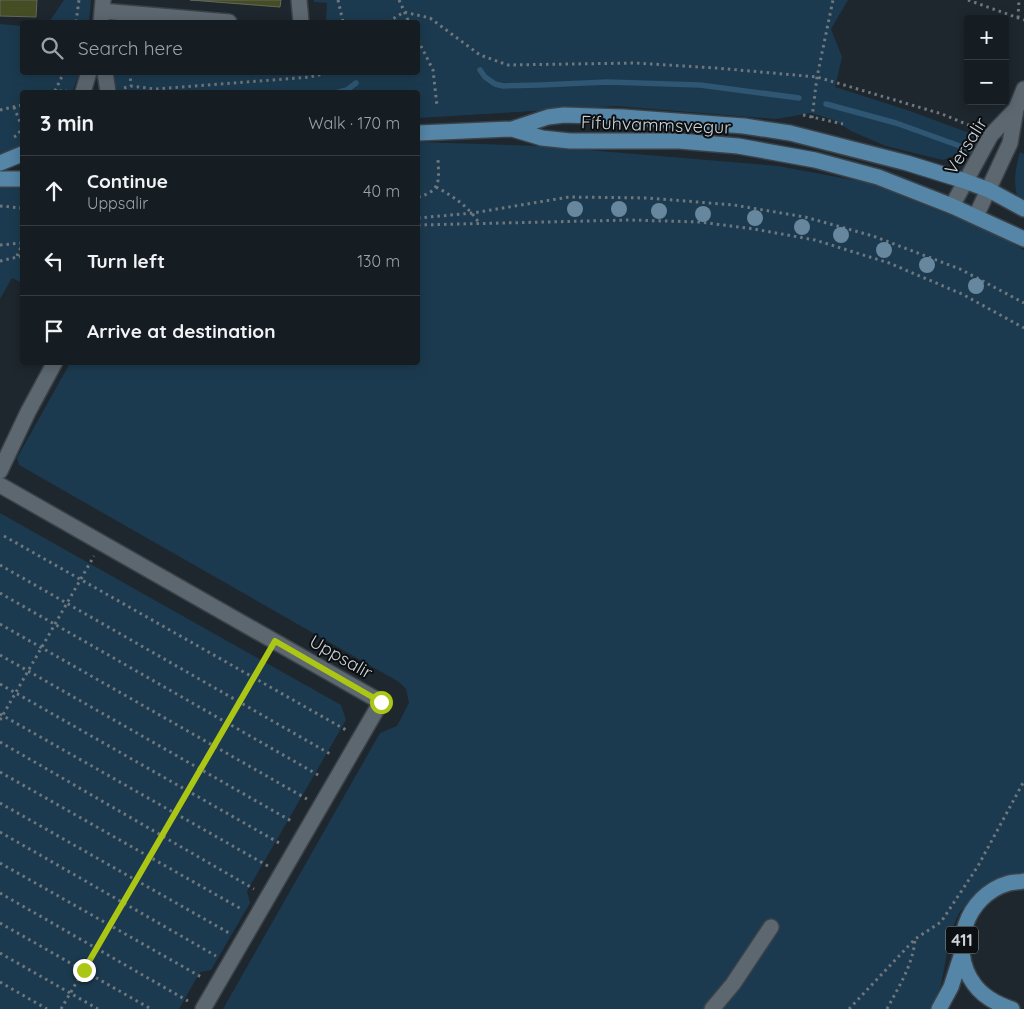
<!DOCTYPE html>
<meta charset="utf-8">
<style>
:root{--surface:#161d22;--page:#232a2f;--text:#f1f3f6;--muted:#9ea2a5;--line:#353b40}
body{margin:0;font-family:Quicksand,sans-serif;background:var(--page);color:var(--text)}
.controls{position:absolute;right:15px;top:15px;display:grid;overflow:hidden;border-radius:5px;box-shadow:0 2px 12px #0003}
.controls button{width:45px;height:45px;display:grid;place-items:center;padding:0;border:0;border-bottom:1px solid var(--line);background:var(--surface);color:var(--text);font:25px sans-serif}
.stop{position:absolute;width:15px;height:15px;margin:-11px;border:4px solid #abc615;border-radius:50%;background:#fff}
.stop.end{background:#abc615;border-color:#fff;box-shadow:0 1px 5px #0008}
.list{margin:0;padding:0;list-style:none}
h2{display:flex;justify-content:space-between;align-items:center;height:65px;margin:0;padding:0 20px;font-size:21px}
h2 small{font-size:16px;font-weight:400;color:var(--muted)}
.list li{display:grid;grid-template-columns:32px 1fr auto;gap:15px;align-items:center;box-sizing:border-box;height:70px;padding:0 20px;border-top:1px solid var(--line)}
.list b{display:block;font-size:19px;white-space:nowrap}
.list p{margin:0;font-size:16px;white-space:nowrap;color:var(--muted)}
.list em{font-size:16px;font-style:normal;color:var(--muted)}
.icon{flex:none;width:28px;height:28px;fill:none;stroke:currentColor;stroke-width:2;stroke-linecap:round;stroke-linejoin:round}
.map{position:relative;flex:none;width:1024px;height:1009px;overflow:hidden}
.search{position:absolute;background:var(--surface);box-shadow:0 2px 12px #0003;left:20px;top:20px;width:400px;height:55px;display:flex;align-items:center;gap:12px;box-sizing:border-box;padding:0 18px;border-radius:5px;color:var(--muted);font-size:19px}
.panel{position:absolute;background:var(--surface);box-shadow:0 2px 12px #0003;left:20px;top:90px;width:400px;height:275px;border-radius:5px}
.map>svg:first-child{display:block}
</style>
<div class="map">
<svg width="1024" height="1009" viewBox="0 0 1024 1009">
<rect width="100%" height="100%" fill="#1e272e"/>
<path fill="#1c3a4f" d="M64 0H91L89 22H49Z
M314 0H848L831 29 842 57 835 87 907 110 975 135 963 152 943 160 886 146 851 131 834 120 811 113 776 119 615 106 418 118V92H115L111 73 204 72 207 75 274 72H418V22H326L327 3 314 2Z
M0 24 22 26V72L80 73 72 92H22V147L0 153Z
M418 142 540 146 778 166 869 183 990 231 1024 250V878L995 881 976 894 959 913 948 938 946 958 941 985 931 1009H223L380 733 397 726 409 703 406 689 399 682 19 465 17 458 70 363 418 362Z
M1020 152 1024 154V199L1017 195C1013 179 1016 167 1020 152Z
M0 186H22V283L12 278 0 299Z
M0 513 341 705 346 720 247 891 250 903 211 970 200 972 179 1009H0Z"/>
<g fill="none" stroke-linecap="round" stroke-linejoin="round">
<path stroke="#2f5672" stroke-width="5.5" d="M480 70 485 77 495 84 503 86 541 85 607 82 700 85 799 98
M339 92 347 90 356 83
M826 104 896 123 971 150"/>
</g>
<path fill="#444d24" stroke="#65685c" d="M0 0H37L36 17 0 16Z
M190 0H281L280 7Z"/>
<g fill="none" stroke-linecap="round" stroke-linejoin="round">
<defs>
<path id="minor" d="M299 0 301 22
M102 11 229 22
M101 22 103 0
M105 72 108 92
M83 92 89 72
M952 206 991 135 1016 109
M976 216 1010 143 1016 109 1024 89
M0 471 28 412 55 362
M0 485 381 702 203 1009
M712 1009 733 984 771 927"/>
<path id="major" d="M512 129 542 138 570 141H679L738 146 815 160 878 177 952 206 1024 239
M418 133 512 129 548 117 564 115 623 117 744 126 790 133 907 163 965 181 989 190 1024 209
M0 163 22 154
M0 179H22
M939 1009 951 987 962 953
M1012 1009C997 1004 983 997 974 984 948 949 966 895 1009 883 1013 882 1019 882 1024 881"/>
</defs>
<use href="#minor" stroke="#3a4248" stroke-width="18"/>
<use href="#major" stroke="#3a4248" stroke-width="18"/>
<path stroke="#6f767c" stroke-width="3" stroke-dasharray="2.5 4" stroke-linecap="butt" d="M338 0 343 22
M399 0 409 22
M968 0 1024 20
M1018 18 1019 0
M76 22 79 0
M388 22 404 12 430 18 480 55 508 65 635 63 716 68 817 77 942 114 976 128
M418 40 433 70 437 106
M130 72 131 86
M124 88 131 86 155 89 310 77 332 72
M55 91 64 72
M53 92 55 91H67
M14 107 22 127 18 135 14 137
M0 110 22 105
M803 115 843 124
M812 118 817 77 833 0
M436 187C453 196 469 207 479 223
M418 197C441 191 439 181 438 160
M0 206 22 208
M418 218 473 213 569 197 648 198 734 205 805 217 873 236 960 269 1024 303
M418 225 630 220 700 222 754 229 815 240 889 263 962 294 1024 328
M0 245 22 243
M17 256 22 245
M0 261 22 256
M4 536 346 730
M0 565 332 755
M0 593 320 776
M0 624 307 799
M0 655 293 822
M0 684 281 844
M0 714 268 866
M0 720 94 556
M0 742 254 889
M0 772 243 910
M0 803 229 933
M0 832 216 956
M0 863 203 978
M0 893 188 1001
M0 923 151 1009
M0 953 98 1009
M0 982 47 1009
M61 1009 267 655
M849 1009 915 939 941 922 978 866 1024 781
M887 1009C899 986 913 965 915 939"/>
<use href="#minor" stroke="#5c676f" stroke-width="15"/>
<use href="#major" stroke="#5585a7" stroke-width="15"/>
</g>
<g fill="#67879f">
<circle cx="575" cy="209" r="8"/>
<circle cx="619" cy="209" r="8"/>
<circle cx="659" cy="211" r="8"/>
<circle cx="703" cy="214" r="8"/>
<circle cx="755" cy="218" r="8"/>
<circle cx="802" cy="227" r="8"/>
<circle cx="841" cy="235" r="8"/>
<circle cx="884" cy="250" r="8"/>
<circle cx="927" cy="265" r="8"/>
<circle cx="976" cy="286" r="8"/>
</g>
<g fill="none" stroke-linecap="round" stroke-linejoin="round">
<path stroke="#abc615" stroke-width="6" d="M84 970 275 641 381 702"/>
</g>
<g text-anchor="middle" stroke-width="4" stroke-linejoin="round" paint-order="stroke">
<rect fill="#0b0f12" stroke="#92989c" stroke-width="1" x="946" y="926.5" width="32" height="27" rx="4"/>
<g font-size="16" font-weight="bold" fill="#ccd2d7">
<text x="962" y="946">411</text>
</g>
<g font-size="18" fill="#ccd2d7" stroke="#0b0f12">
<text transform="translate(656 125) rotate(2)" y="6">Fífuhvammsvegur</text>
<text transform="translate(966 146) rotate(-58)" y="6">Versalir</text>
<text transform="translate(341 657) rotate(30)" y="6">Uppsalir</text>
</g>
</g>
</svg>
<div class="controls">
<button>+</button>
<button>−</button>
</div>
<div class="stop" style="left:381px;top:702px"></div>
<div class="stop end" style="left:84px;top:970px"></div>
<div class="search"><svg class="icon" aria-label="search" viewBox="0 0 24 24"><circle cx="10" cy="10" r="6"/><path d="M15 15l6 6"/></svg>Search here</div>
<section class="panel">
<h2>3 min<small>Walk · 170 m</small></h2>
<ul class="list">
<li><svg class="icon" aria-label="ahead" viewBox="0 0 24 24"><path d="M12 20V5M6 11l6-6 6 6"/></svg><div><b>Continue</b><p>Uppsalir</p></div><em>40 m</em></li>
<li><svg class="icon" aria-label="left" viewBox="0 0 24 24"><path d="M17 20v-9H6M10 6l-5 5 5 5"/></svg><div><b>Turn left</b></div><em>130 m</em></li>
<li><svg class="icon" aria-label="arrive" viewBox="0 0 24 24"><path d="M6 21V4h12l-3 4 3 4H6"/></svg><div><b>Arrive at destination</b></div></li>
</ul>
</section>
</div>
